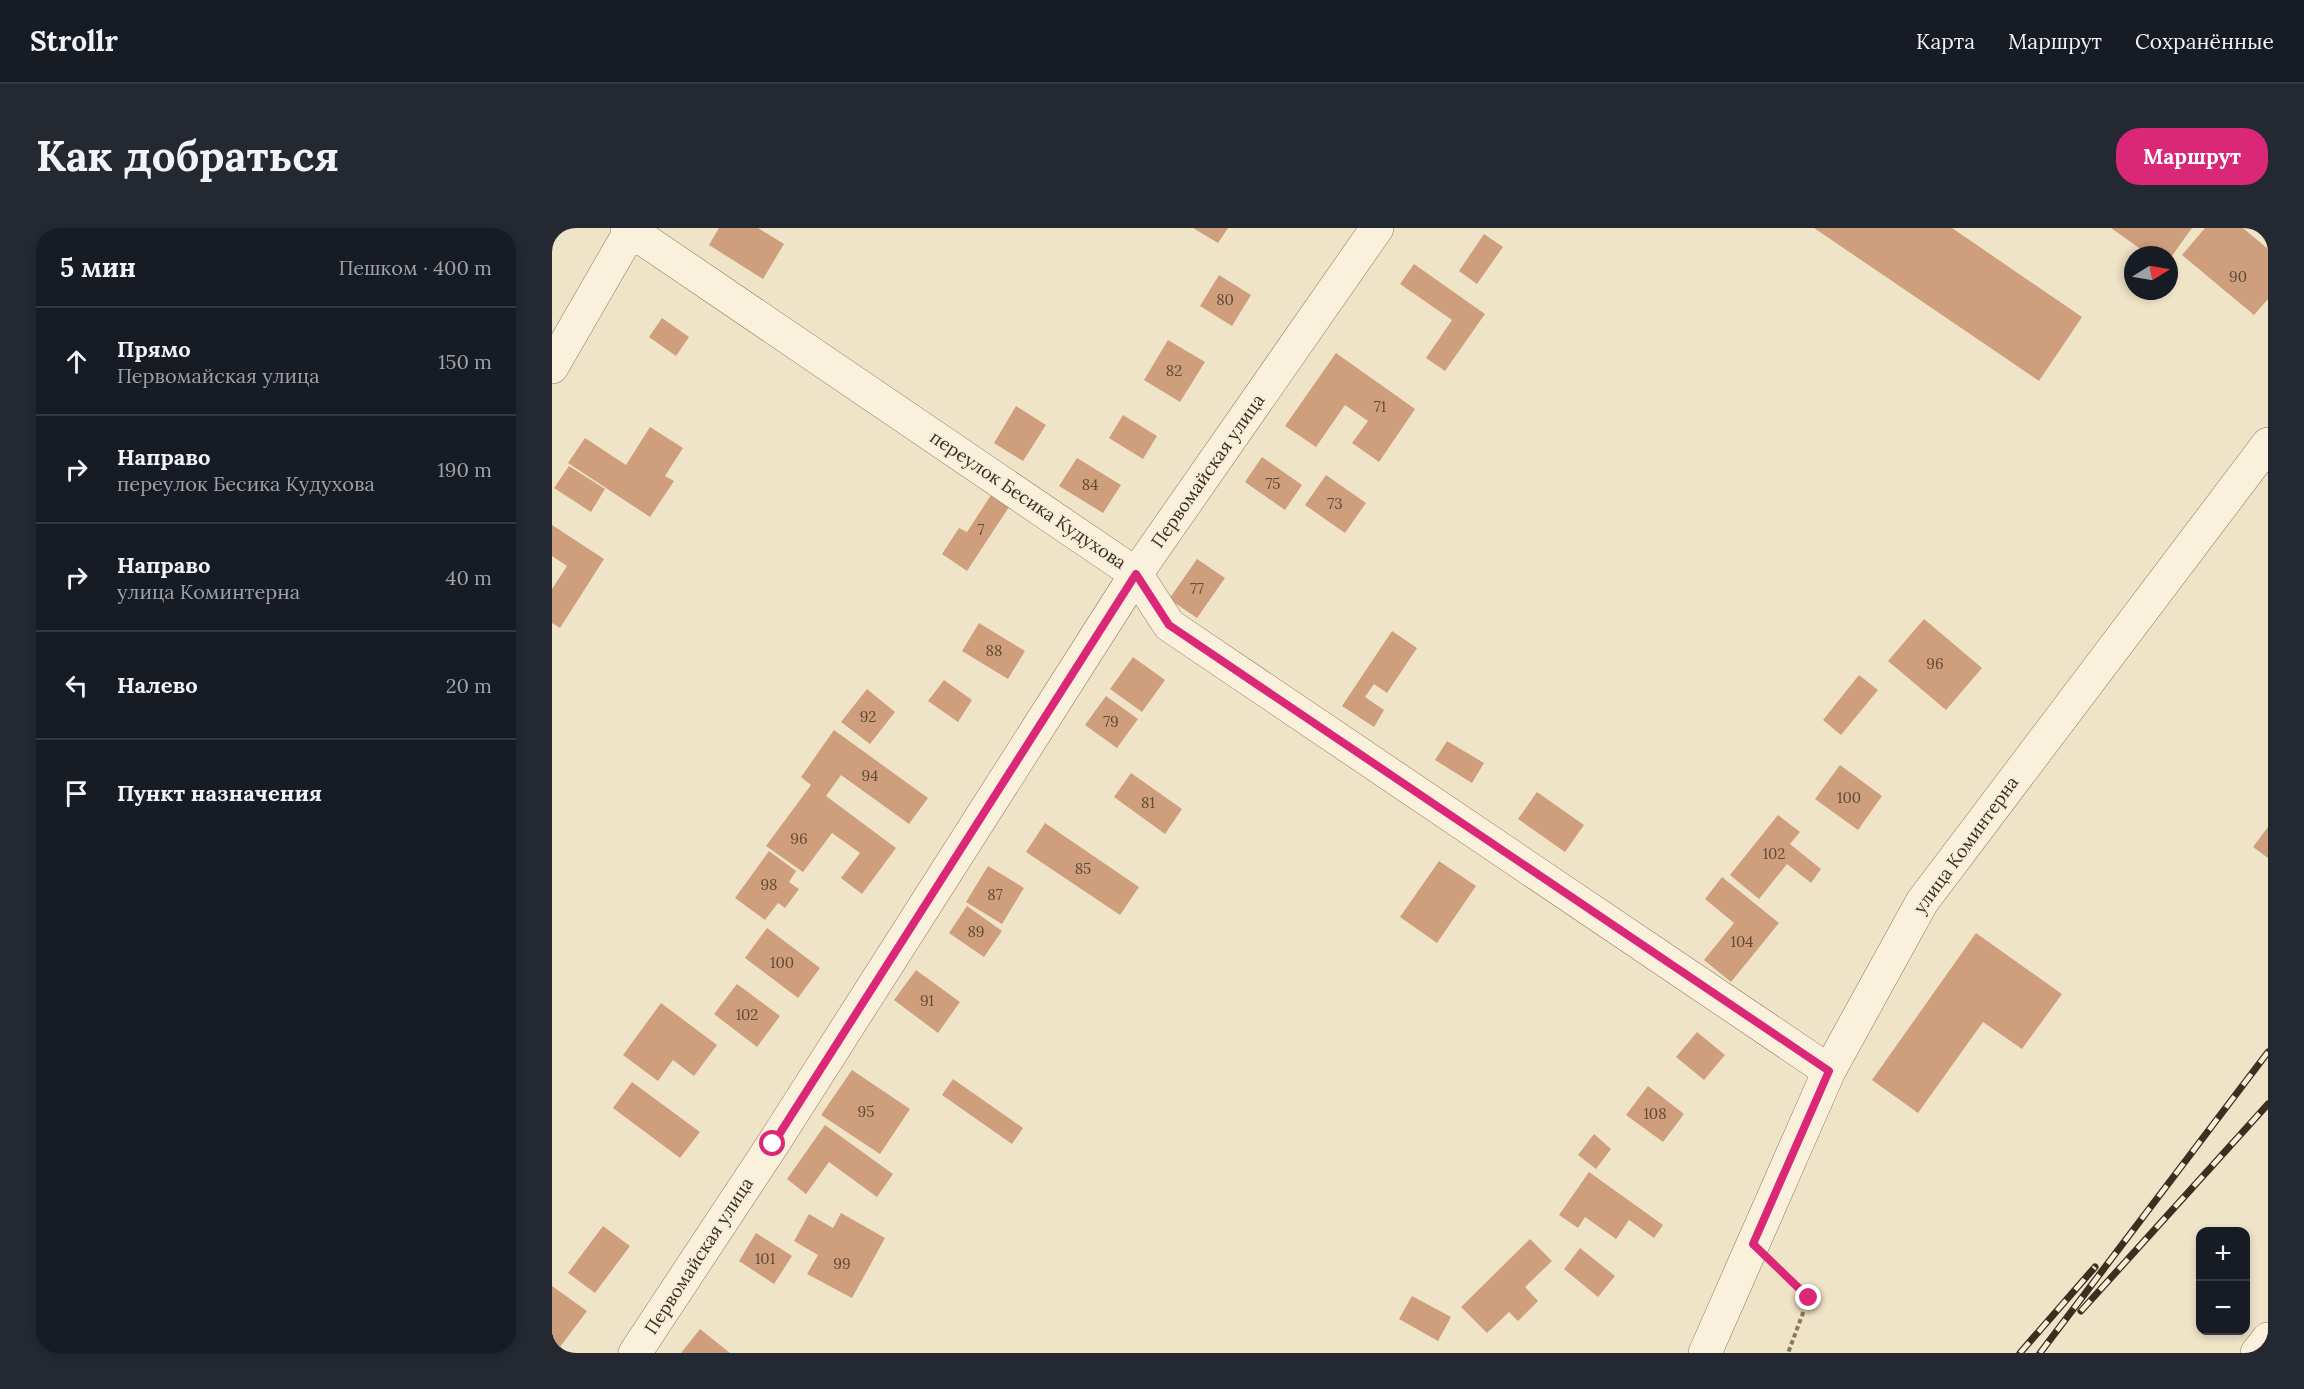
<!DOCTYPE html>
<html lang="ru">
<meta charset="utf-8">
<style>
:root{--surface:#171b24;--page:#242831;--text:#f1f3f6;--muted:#9ea1a6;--line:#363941;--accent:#db2777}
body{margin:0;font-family:Lora,serif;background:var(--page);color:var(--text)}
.controls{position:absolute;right:18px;bottom:18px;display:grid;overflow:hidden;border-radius:12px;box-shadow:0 3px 9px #0003}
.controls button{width:54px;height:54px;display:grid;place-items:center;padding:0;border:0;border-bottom:2px solid var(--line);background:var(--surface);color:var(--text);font:30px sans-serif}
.compass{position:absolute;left:1572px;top:18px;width:54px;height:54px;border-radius:50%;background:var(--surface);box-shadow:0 3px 9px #0003;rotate:79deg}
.stop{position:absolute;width:18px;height:18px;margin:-14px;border:4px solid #db2777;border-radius:50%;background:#fff}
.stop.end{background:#db2777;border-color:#fff;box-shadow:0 2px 6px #0008}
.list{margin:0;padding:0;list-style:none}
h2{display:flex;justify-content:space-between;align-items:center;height:78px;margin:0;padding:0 24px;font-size:26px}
h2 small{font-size:20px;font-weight:400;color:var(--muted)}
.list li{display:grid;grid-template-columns:39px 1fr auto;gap:18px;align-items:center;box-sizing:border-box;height:108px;padding:0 24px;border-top:2px solid var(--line)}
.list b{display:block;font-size:22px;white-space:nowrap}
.list p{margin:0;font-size:20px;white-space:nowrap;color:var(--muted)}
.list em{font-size:20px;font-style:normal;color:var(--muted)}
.icon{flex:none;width:33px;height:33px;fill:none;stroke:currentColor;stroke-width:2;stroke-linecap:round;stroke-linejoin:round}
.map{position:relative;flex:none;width:1716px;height:1125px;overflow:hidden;border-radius:24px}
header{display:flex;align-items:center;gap:36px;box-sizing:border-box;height:84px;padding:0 30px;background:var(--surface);border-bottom:2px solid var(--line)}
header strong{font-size:28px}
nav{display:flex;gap:33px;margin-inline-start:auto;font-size:21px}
.intro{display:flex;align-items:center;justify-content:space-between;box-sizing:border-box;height:144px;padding:0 36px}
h1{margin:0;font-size:42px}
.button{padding:15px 27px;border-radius:24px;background:var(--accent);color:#fff;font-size:21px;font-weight:700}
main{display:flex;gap:36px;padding:0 36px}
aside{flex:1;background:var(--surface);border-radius:24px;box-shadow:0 3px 9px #0003}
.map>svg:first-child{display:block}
</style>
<header>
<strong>Strollr</strong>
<nav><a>Карта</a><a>Маршрут</a><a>Сохранённые</a></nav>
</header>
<div class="intro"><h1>Как добраться</h1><a class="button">Маршрут</a></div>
<main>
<aside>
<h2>5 мин<small>Пешком · 400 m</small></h2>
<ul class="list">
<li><svg class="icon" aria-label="ahead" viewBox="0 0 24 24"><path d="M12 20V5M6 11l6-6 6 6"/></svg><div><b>Прямо</b><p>Первомайская улица</p></div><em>150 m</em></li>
<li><svg class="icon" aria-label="right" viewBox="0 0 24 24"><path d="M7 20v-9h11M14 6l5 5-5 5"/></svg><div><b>Направо</b><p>переулок Бесика Кудухова</p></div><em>190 m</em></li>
<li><svg class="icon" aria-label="right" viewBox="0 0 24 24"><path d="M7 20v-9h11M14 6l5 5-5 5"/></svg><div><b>Направо</b><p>улица Коминтерна</p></div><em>40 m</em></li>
<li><svg class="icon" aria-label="left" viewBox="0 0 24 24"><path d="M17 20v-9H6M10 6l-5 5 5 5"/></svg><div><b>Налево</b></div><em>20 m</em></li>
<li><svg class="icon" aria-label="arrive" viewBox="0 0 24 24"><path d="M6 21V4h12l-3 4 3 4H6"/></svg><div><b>Пункт назначения</b></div></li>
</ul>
</aside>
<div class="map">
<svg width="1716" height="1125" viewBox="0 0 1716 1125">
<rect width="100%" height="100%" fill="#f0e4c8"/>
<path fill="#cf9f7d" d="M167 0H206L232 16 211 51 157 17Z
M641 0H676L666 15Z
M1262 0H1400L1530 89 1487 153Z
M1559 0H1640L1617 32V27H1597Z
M1653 0H1691L1716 21V71L1702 87 1630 27Z
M932 6 951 19 925 56 907 43Z
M862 36 933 86 893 143 874 130 900 92 848 56Z
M667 47 699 67 680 98 648 78Z
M110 90 137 109 124 128 97 109Z
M616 112 653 134 628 174 592 152Z
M784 125 863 181 827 234 800 215 816 193 793 177 764 219 733 198Z
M464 178 494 197 471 233 442 215Z
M571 187 605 208 591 231 557 210Z
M98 199 131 220 113 248 122 253 98 289 16 235 33 210 74 237Z
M710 229 750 257 733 282 693 254Z
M525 230 569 257 551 285 507 258Z
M17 238 53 261 39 284 2 260Z
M774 247 814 275 793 305 753 277Z
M441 264 459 276 415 343 390 326 407 300 415 304Z
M0 297 52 331 8 400 0 395V361L15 338 0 328Z
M645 331 673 350 645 390 617 371Z
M1372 391 1430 440 1394 482 1336 433Z
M427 395 473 423 456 451 410 423Z
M840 403 865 420 835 465 822 456 813 469 832 482 822 499 790 478Z
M581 429 613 452 590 484 558 461Z
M1307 447 1326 462 1289 507 1271 492Z
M392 452 420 472 406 494 376 473Z
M315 461 343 484 318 516 289 494Z
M554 468 586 491 565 520 533 497Z
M282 502 376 570 357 596 289 547 274 568 344 620 310 666 289 650 308 625 280 605 251 644 214 618 259 557 249 549Z
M895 513 932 535 920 555 883 532Z
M1288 537 1330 568 1306 602 1263 571Z
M579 545 630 581 613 606 562 569Z
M985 564 1032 597 1013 624 966 591Z
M1226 587 1248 604 1238 616 1269 641 1259 655 1235 636 1207 671 1178 647Z
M493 595 587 659 568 687 474 624Z
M1716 599V630L1701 619Z
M217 623 244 643 237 654 247 661 233 680 226 675 213 692 183 670Z
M887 633 924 658 885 715 848 689Z
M436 638 472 660 450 696 414 674Z
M1170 649 1227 695 1179 754 1152 732 1182 695 1153 671Z
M415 678 450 703 432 729 397 705Z
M215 700 268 740 246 770 193 730Z
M1424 705 1510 766 1470 821 1431 794 1366 885 1320 852Z
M364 742 408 774 386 805 342 772Z
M185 756 228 788 205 819 162 786Z
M109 775 165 817 142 848 121 832 106 853 71 827Z
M1145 804 1173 827 1152 852 1124 829Z
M300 842 358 881 328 926 269 887Z
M401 851 471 900 460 916 390 867Z
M80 854 148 904 128 930 61 880Z
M1096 858 1132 886 1111 914 1074 887Z
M273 897 341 946 325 969 277 934 254 966 235 951Z
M1042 906 1059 921 1044 941 1026 927Z
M1037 944 1111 997 1102 1010 1077 992 1064 1011 1033 989 1026 1000 1007 987Z
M289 985 333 1010 300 1070 255 1046 266 1027 242 1013 257 986 281 1000Z
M51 998 78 1018 43 1065 16 1045Z
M204 1005 240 1028 222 1056 187 1033Z
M978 1011 1000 1033 973 1059 986 1073 966 1093 957 1084 935 1105 909 1079Z
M1028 1020 1063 1048 1046 1069 1012 1041Z
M0 1058 35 1083 5 1123 0 1120Z
M860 1068 899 1089 886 1113 847 1091Z
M148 1101 178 1125H129Z"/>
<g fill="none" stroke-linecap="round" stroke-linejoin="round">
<defs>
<path id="minor" d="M75 0 584 346 617 397 1277 843
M0 139 79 2 83 0
M83 1125 221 916 584 346 825 0
M1153 1125 1277 843 1370 674 1716 216
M1705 1125 1716 1111"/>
</defs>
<use href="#minor" stroke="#8d765c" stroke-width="34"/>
<path stroke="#8d765c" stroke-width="4" stroke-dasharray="4.5 3" stroke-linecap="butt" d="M1225 1039 1257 1069 1236 1125"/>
<use href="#minor" stroke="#faf1dc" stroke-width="33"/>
<defs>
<path id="rail" d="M1529 1083 1716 876
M1468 1125 1543 1039
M1488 1125 1716 824"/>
</defs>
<use href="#rail" stroke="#3d2e20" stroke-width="7"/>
<use href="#rail" stroke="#f7eed8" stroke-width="4.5" stroke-dasharray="14" stroke-linecap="butt"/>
</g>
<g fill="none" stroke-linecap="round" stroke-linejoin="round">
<path stroke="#db2777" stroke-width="8" d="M221 916 584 346 617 397 1277 843 1201 1016 1257 1070"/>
</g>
<g text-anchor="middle" stroke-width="4.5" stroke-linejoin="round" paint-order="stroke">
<g font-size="15" fill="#624a37">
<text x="1686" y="54">90</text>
<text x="673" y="77">80</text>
<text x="622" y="148">82</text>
<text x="828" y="184">71</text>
<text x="721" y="261">75</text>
<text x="538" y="262">84</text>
<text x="783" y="281">73</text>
<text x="429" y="307">7</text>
<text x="645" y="366">77</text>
<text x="442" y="428">88</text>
<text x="1383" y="441">96</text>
<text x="316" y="494">92</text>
<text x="559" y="499">79</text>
<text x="318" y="553">94</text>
<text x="1297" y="575">100</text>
<text x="596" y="580">81</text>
<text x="247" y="616">96</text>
<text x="1222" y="631">102</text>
<text x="531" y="646">85</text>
<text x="217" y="662">98</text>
<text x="443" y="672">87</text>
<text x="424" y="709">89</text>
<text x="1190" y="719">104</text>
<text x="230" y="740">100</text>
<text x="375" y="778">91</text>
<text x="195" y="792">102</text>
<text x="314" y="889">95</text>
<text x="1103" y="891">108</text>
<text x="213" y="1036">101</text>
<text x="290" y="1041">99</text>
</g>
<g font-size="18" fill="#3d2e20" stroke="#f7eed8">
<text transform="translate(656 243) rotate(-55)" y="6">Первомайская улица</text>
<text transform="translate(476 272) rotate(34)" y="6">переулок Бесика Кудухова</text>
<text transform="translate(1414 617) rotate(-54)" y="6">улица Коминтерна</text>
<text transform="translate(147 1028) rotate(-57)" y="6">Первомайская улица</text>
</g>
</g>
</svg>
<div class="controls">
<button>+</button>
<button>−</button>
</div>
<svg class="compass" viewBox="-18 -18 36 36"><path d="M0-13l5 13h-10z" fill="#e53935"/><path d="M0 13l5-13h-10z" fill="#9ea1a6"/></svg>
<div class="stop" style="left:221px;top:916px"></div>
<div class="stop end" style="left:1257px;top:1070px"></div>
</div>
</main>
